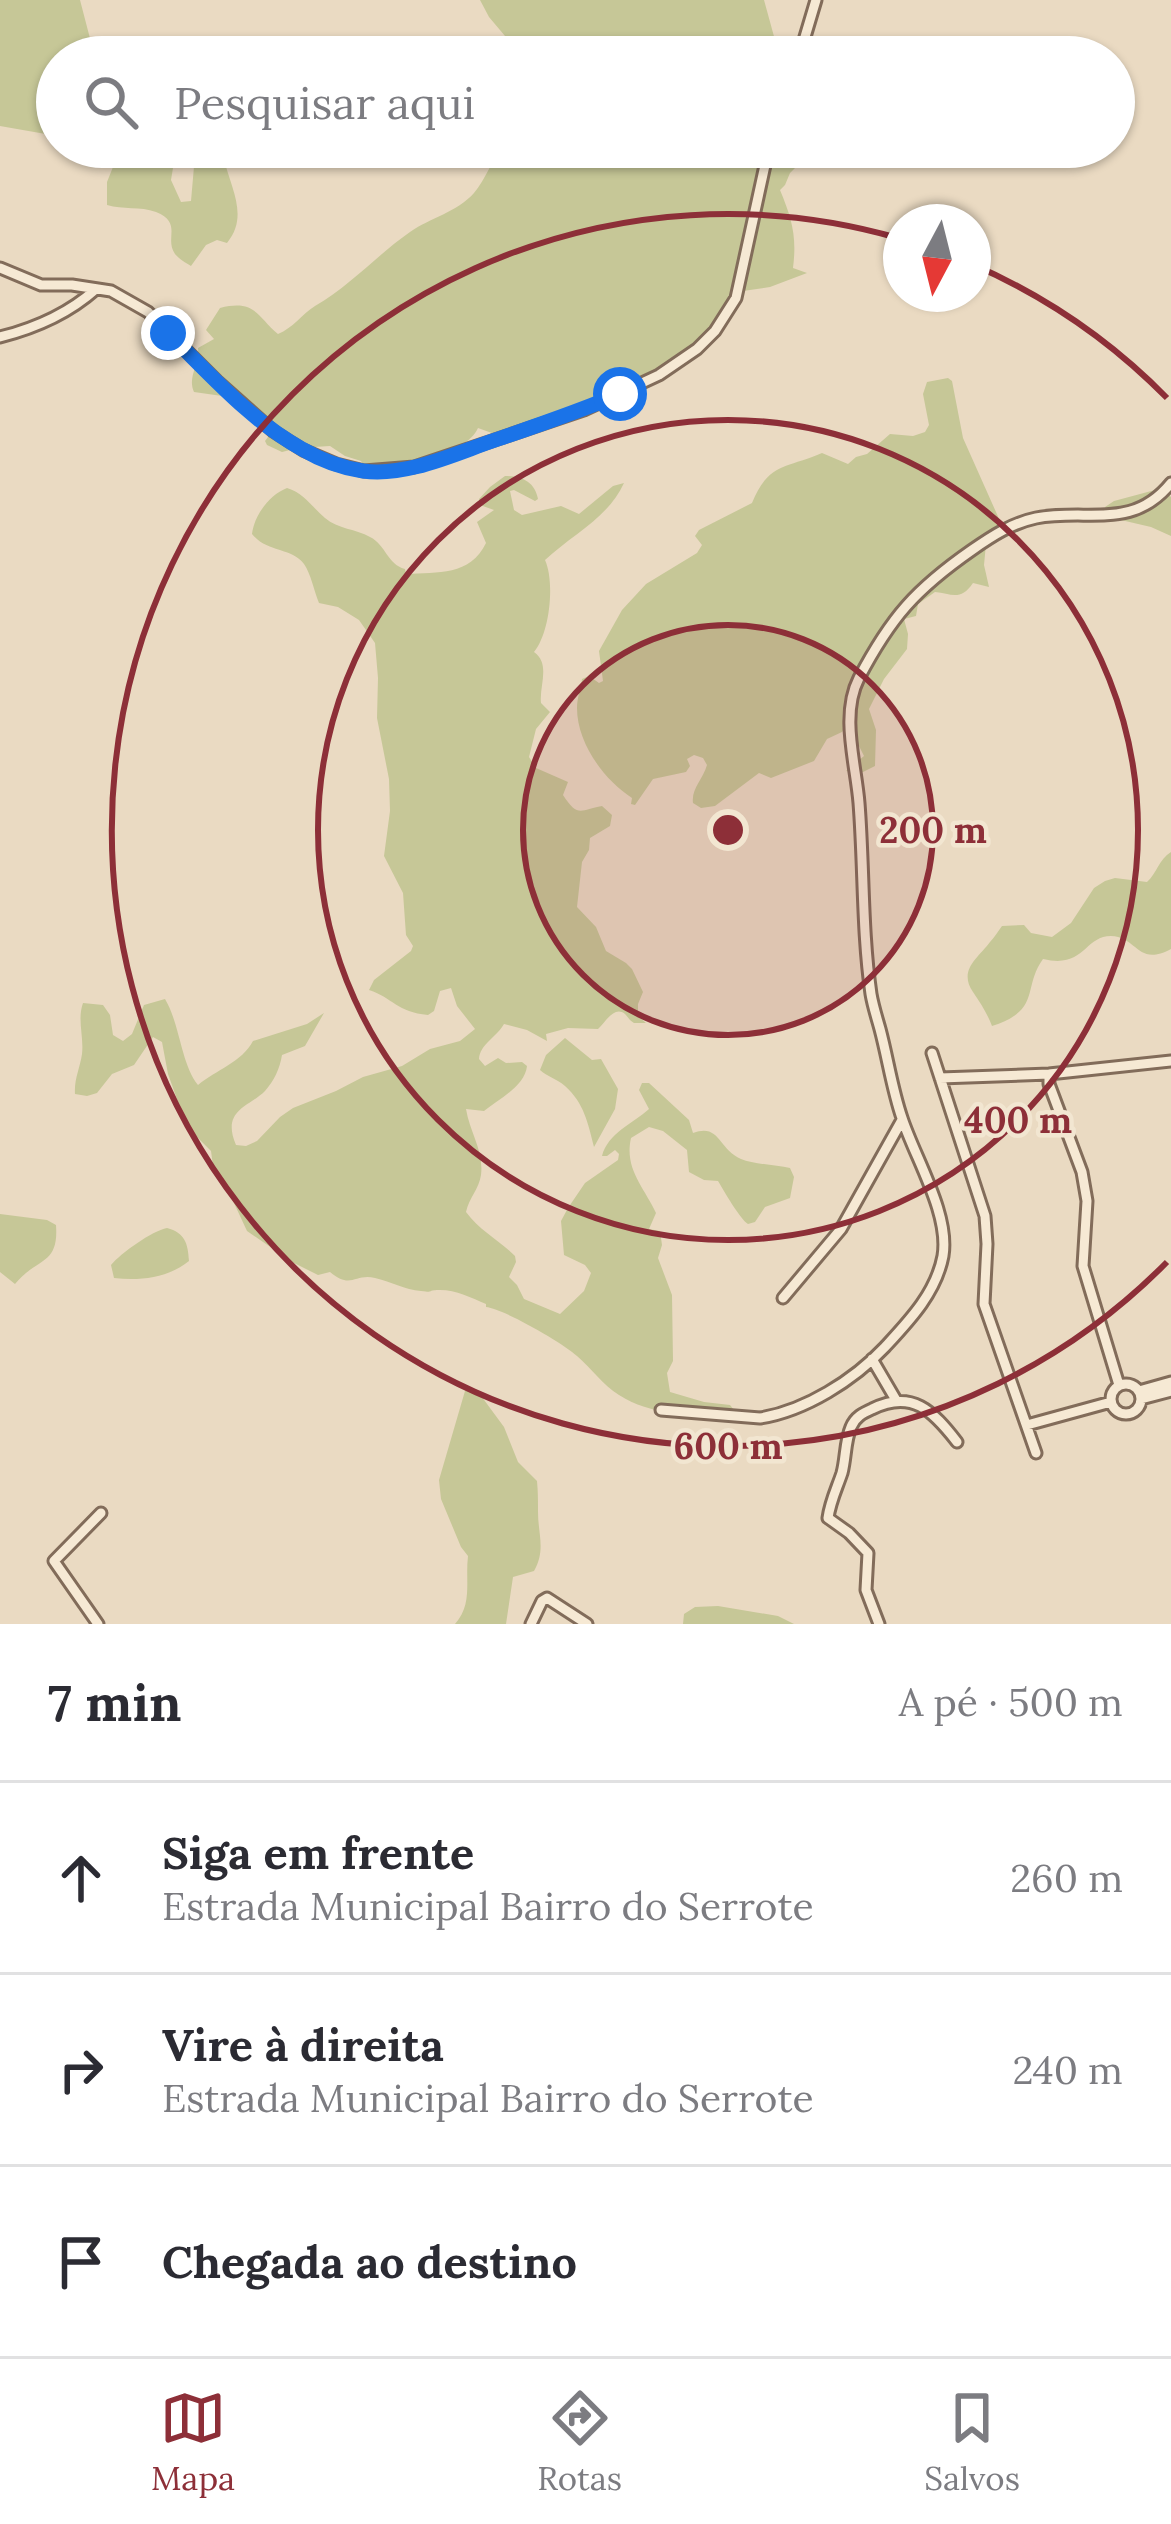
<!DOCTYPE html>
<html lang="pt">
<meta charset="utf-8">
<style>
:root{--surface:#fff;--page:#f2f2f3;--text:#2b2b33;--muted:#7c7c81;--line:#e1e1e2;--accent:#8d2f38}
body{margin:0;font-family:Lora,serif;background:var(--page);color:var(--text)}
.compass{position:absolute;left:883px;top:204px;width:108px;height:108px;border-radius:50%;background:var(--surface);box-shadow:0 3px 9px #0004;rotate:187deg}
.stop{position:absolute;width:36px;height:36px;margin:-27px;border:9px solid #1a73e8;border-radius:50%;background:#fff}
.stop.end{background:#1a73e8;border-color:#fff;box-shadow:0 3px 12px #0008}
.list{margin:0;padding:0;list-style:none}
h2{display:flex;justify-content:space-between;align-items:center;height:156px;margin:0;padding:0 48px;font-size:51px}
h2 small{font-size:39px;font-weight:400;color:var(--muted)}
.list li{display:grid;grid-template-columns:78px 1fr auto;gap:36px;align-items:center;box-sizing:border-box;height:192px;padding:0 48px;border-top:3px solid var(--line)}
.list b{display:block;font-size:45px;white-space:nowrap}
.list p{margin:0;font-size:39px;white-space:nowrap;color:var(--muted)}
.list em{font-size:39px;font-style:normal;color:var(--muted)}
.icon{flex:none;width:66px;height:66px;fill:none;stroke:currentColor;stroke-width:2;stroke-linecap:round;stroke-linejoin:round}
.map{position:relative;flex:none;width:1171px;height:1624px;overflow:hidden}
.search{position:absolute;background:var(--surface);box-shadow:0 3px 9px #0004;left:36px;right:36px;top:36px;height:132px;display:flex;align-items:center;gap:30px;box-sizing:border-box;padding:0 42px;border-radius:66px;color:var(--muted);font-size:45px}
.sheet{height:732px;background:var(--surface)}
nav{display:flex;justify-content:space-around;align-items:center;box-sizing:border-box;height:168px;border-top:3px solid var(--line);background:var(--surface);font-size:33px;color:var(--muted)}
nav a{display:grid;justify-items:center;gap:6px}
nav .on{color:var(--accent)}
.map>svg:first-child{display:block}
</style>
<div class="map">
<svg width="1171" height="1624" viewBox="0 0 1171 1624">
<rect width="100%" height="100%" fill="#eadac2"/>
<path fill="#c6c797" d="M0 0H80L93 50 98 57H57V136L0 126Z
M480 0H764L778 51 784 57H549L505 36 489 17Z
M121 147H172L175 156 171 180 181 202 191 201 195 155 205 148 224 159C231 189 249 216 227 243L217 240 206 245 191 266C186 263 179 259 175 254 164 238 183 223 156 212 140 206 123 210 107 205V182Z
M504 147H782L784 156 795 168 790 173 785 185 780 190C792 219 797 236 793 268L807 273 770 287 743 291 697 354 646 375 612 399 503 437 478 428C466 456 396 468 367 471L361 461 345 456 330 446 298 448 282 452 267 445 265 441 271 433 260 412 229 397 194 392C187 377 200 364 198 348L214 339 206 330 220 308C256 299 257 317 278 334 293 328 301 315 315 306 350 286 377 255 410 232 430 218 457 212 474 193 486 179 491 160 504 147Z
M948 378 952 381 963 438 1004 530 986 544 984 565 989 587 973 583C961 601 952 594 935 592L918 604 916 616 904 619 908 634 907 649 884 679 869 709 876 730 875 766 863 772 846 771 864 756 856 740 857 728 848 723 842 732 827 739 814 761 771 778 759 773 715 806 701 808 693 803C691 789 703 779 707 765L703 758 694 755 687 759 690 766 686 772 653 779 635 805 631 804 632 798C604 780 577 743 577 708 577 698 581 688 582 679L589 676 599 683 603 681 599 651 622 610 646 584 697 553 702 545 695 536 699 530 752 503C769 462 785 469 822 453L848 464 856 457 867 454 890 434 913 436 925 432 929 425 923 394 927 382Z
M505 476C522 476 535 482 538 499L535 501 514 490 510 491 514 510 522 515 561 506 579 514 613 486 624 483C608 518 573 534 545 560 555 582 550 633 534 652 551 664 539 686 541 703L550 712 536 729 529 757 536 768 568 782 563 795C578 818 580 810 602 806L612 815 610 826 590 838 589 850 582 862 577 907 596 927 606 951 626 963 632 969 643 992 638 1004V1016L646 1023H634C630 1021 628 1017 625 1014 614 1005 605 1023 598 1029L568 1028 546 1034 547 1041 527 1030 504 1024C497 1037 480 1044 479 1059L485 1066 498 1058 506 1063 522 1062 527 1066C525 1086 499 1099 484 1111L466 1109C470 1133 484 1151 481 1175 479 1189 469 1198 466 1212 480 1231 499 1240 515 1256L516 1262 509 1277 517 1285 524 1299 560 1314 584 1291 591 1273 585 1265 564 1255 561 1221 568 1208 585 1183 618 1160 619 1154 615 1150 607 1156H602C608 1133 632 1124 649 1109L639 1090 642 1083H649L689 1120 693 1133C720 1123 718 1149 741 1159 753 1164 776 1165 790 1168L794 1177 790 1198 765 1207 755 1222 748 1224C740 1219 724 1191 718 1181L704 1180 689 1172 687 1150 663 1131 649 1127 631 1138C624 1169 644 1187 656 1213L649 1229 660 1231 662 1245 658 1258 672 1295 673 1361 667 1373 670 1392 704 1402 730 1405 734 1410 730 1411 729 1420C693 1416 650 1415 619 1395 603 1385 591 1368 577 1356 563 1343 504 1309 486 1307V1304C472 1298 456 1290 440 1290 425 1290 436 1293 421 1291 405 1290 390 1281 375 1278 355 1273 351 1290 330 1272L318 1275 292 1262 247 1231 227 1188 214 1173 211 1151 187 1127 168 1074 162 1042 153 1037 134 1065 112 1074 97 1093 87 1096 75 1094C74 1079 80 1068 82 1054 84 1036 77 1020 83 1003L103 1005 110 1015 113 1035 123 1041 132 1034 144 1005 165 999C180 1024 181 1064 198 1085 216 1070 242 1062 253 1041L307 1024 324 1013 305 1046 282 1055C280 1068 274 1081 265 1091 249 1107 221 1110 236 1145L246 1146 257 1141 280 1117 293 1108 336 1091 363 1077 402 1066 430 1049 460 1041 475 1029 457 1006 451 988 440 991 434 1011 428 1015C397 1012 393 998 369 990L374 980 411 951 413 946 406 935 403 893 384 856 390 811 389 779 377 718 378 678 375 643 359 620 338 607 319 603C314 591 311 574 304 564 291 547 267 553 252 534 254 516 269 495 287 488 304 493 311 506 325 518 338 529 356 529 370 537 386 545 387 564 405 569L406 574C438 572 470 576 486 543L477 522 494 510 480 505 479 499 490 487Z
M1155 490 1166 492 1171 497V536L1151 527 1108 517 1105 507 1114 501Z
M1171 852V949C1137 967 1138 937 1111 936 1084 936 1085 969 1043 959 1022 988 1042 1010 992 1026 987 1013 981 1004 973 992 958 970 978 958 990 942 995 937 998 931 1002 926L1024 925 1031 933 1052 937 1071 923 1094 888 1105 881 1115 878 1147 882C1157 873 1159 859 1171 852Z
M565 1038 592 1060 601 1059 618 1089 615 1109 594 1147C588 1123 584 1103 565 1086 557 1079 548 1077 540 1070L546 1055Z
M0 1214 47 1220 56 1225C59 1266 37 1257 15 1284L0 1272Z
M167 1228C185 1233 188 1243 189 1261 168 1278 140 1281 114 1278L111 1265C121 1253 152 1231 167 1228Z
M476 1389 504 1427 518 1462 537 1481C538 1491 538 1501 538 1512 538 1534 546 1550 534 1571L513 1577 506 1624H455C473 1604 465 1581 468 1556L461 1547 441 1499 439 1480 465 1391Z
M718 1606 778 1616 794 1624H683L684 1614 695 1607Z"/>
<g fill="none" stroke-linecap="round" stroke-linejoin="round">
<defs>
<path id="minor" d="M799 57 816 0
M0 268 41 285H72L111 291 148 312 217 381 273 431 303 450 336 464 364 471 414 467 584 410 659 375 697 349 715 331 736 298 769 147
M0 337C36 328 68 314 96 289
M932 1053 985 1216 987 1244 984 1304 1036 1453
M1049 1074V1084L1082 1172 1087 1201 1083 1266 1119 1385
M940 1078 1049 1074 1171 1061
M783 1298 841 1229 902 1120
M872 1359 896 1400
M1111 1399a15 15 0 1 1 30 0a15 15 0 1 1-30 0Z
M1139 1391 1171 1382
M1141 1399 1171 1391
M661 1410 760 1418C805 1411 854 1380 885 1347 909 1321 936 1293 943 1256 950 1214 915 1158 902 1118 892 1089 888 1059 880 1029 877 1018 873 1006 871 994 862 932 864 867 859 803 856 764 840 715 859 678 891 617 916 589 972 550 992 536 1012 523 1036 518 1088 508 1132 531 1171 483
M1027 1425 1111 1402
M98 1624 54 1561 101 1513
M531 1624 542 1601 547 1598 587 1624
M879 1624 866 1590 868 1553 849 1533 828 1518C830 1502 837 1488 842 1473 846 1458 845 1441 851 1427 855 1417 863 1413 872 1409 912 1389 933 1411 957 1442"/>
</defs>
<use href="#minor" stroke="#826c5a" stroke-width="15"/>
<use href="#minor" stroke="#f6e9d4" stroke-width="9"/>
</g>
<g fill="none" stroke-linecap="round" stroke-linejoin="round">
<path stroke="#1a73e8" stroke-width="15" d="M168 333C209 373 251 421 302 449 319 459 342 468 363 471 408 477 456 453 498 439 539 425 580 411 620 394"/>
</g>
<circle cx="728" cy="830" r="205" fill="#8d2f38" fill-opacity=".12"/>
<g fill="none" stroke="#8d2f38" stroke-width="6">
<circle cx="728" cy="830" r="205"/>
<circle cx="728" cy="830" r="410"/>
<path d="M1167 1262A616 616 0 1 1 898 238M974 265A616 616 0 0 1 1167 398"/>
</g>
<circle cx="728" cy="830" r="18" fill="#8d2f38" stroke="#f2e6d1" stroke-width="6"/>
<g font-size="36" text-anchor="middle" font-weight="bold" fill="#8d2f38" stroke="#f2e6d1" stroke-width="9" stroke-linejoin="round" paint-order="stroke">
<text x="933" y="843">200 m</text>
<text x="1018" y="1133">400 m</text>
<text x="728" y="1459">600 m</text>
</g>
</svg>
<svg class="compass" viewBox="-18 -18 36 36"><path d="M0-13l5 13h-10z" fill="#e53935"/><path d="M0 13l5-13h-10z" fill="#7c7c81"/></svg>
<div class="stop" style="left:620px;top:394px"></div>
<div class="stop end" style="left:168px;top:333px"></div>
<div class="search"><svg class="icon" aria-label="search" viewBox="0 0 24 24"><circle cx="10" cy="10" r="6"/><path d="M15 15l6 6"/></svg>Pesquisar aqui</div>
</div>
<section class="sheet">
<h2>7 min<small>A pé · 500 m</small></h2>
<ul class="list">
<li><svg class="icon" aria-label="ahead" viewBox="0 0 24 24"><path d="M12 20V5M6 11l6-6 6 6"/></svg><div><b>Siga em frente</b><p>Estrada Municipal Bairro do Serrote</p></div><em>260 m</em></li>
<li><svg class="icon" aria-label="right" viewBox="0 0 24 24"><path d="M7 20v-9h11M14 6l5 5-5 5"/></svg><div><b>Vire à direita</b><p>Estrada Municipal Bairro do Serrote</p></div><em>240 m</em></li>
<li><svg class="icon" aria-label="arrive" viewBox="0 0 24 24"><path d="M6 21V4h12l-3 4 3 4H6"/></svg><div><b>Chegada ao destino</b></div></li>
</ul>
</section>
<nav>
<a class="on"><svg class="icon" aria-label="map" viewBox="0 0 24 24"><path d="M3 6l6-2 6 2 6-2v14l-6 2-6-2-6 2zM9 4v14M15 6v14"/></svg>Mapa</a>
<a><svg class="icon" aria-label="directions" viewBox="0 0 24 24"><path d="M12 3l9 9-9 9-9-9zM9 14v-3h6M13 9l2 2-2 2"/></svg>Rotas</a>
<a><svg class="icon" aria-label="saved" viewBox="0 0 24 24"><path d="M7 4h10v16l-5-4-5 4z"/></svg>Salvos</a>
</nav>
